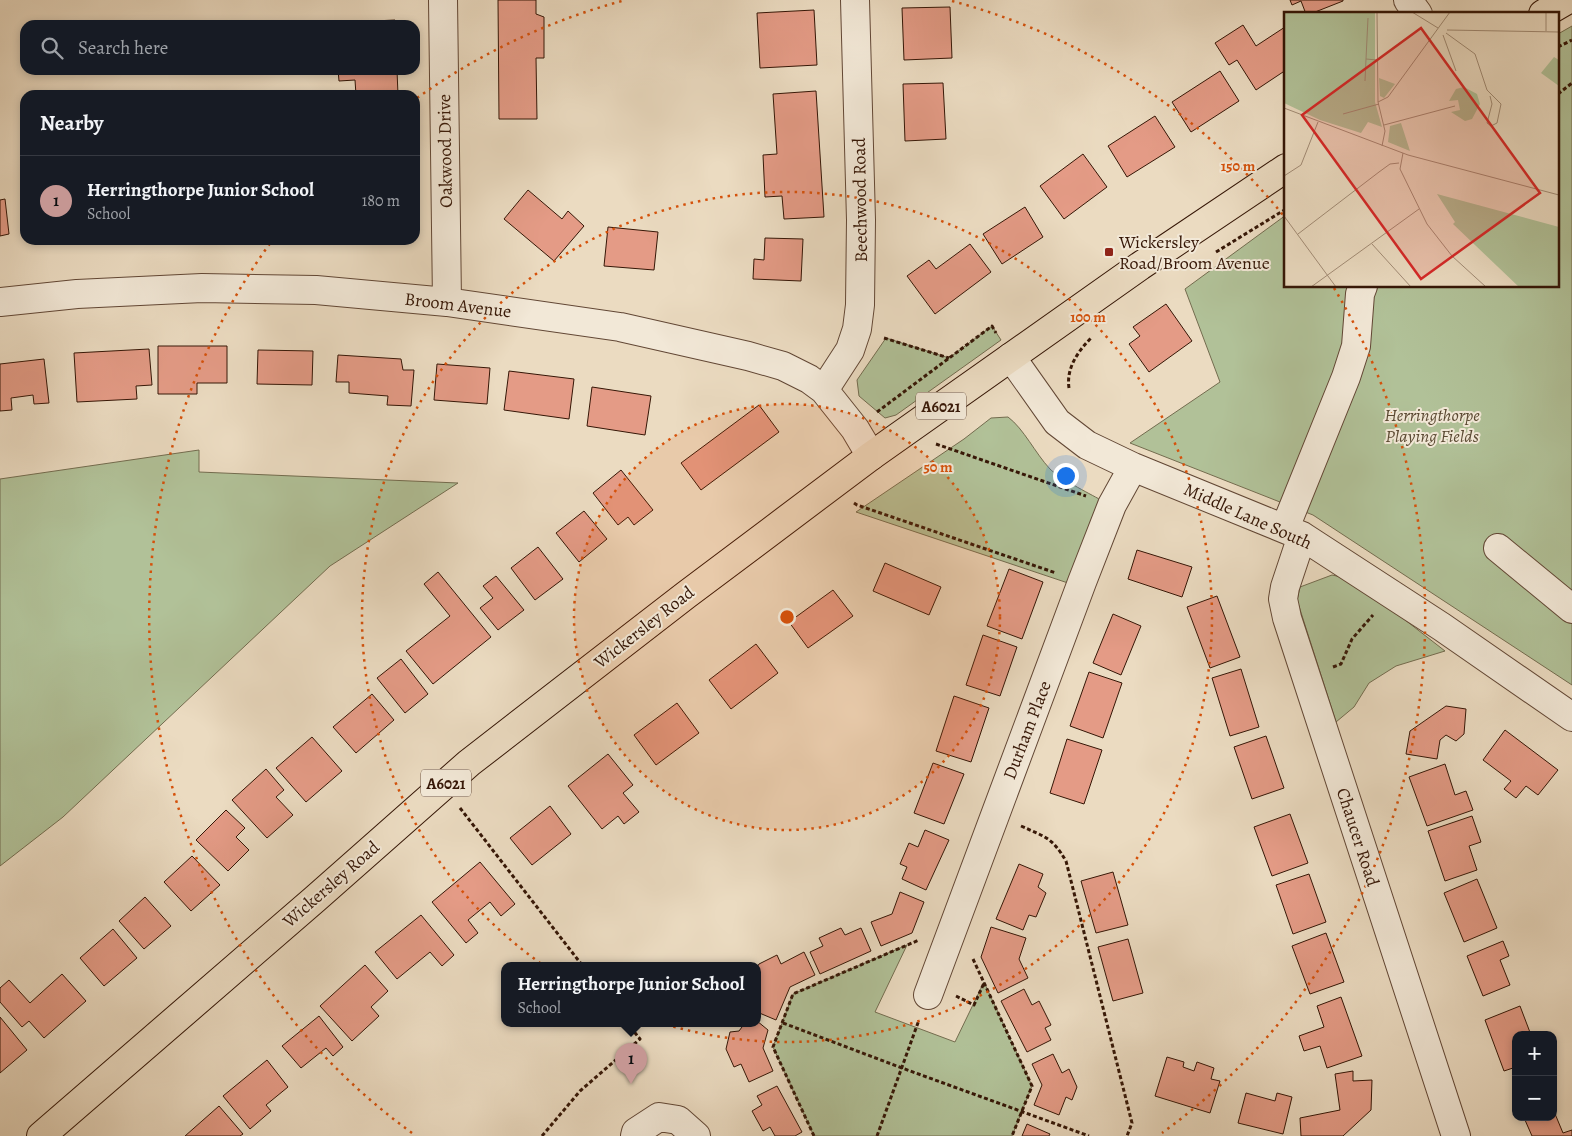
<!DOCTYPE html>
<meta charset="utf-8">
<style>
:root{--surface:#171b24;--page:#242831;--text:#f1f3f6;--muted:#9ea1a6;--line:#363941;--accent:#c59692}
body{margin:0;font-family:Alegreya,serif;background:var(--page);color:var(--text)}
.controls{position:absolute;right:15px;bottom:15px;display:grid;overflow:hidden;border-radius:10px;box-shadow:0 2px 8px #0003}
.controls button{width:45px;height:45px;display:grid;place-items:center;padding:0;border:0;border-bottom:1px solid var(--line);background:var(--surface);color:var(--text);font:25px sans-serif}
.you{position:absolute;left:1065px;top:475px;width:18px;height:18px;margin:-12px;border:4px solid #fff;border-radius:50%;background:#1a73e8;box-shadow:0 0 0 8px #1a73e833}
.badge{display:grid;place-items:center;width:32px;height:32px;border-radius:50%;background:var(--accent);color:#111;font-size:16px;font-weight:700}
.pin{position:absolute;translate:-50% -41px;filter:drop-shadow(0 1px 2px #0008)}
.pin::after{content:'';position:absolute;top:26px;width:18px;height:15px;background:inherit;clip-path:polygon(0 0,100% 0,50% 100%)}
.popup{position:absolute;left:501px;top:962px;width:260px;height:65px;box-sizing:border-box;display:grid;place-content:center;border-radius:10px;background:var(--surface);filter:drop-shadow(0 1px 4px #0005);font-size:16px;white-space:nowrap;color:var(--muted)}
.popup b{font-size:19px;color:var(--text)}
.popup::after{content:'';position:absolute;left:50%;top:100%;margin-left:-10px;border:10px solid transparent;border-top-color:var(--surface)}
.list{margin:0;padding:0;list-style:none}
h2{display:flex;justify-content:space-between;align-items:center;height:65px;margin:0;padding:0 20px;font-size:21px}
h2 small{font-size:16px;font-weight:400;color:var(--muted)}
.list li{display:grid;grid-template-columns:32px 1fr auto;gap:15px;align-items:center;box-sizing:border-box;height:90px;padding:0 20px;border-top:1px solid var(--line)}
.list b{display:block;font-size:19px;white-space:nowrap}
.list p{margin:0;font-size:16px;white-space:nowrap;color:var(--muted)}
.list em{font-size:16px;font-style:normal;color:var(--muted)}
.icon{flex:none;width:28px;height:28px;fill:none;stroke:currentColor;stroke-width:2;stroke-linecap:round;stroke-linejoin:round}
.map{position:relative;flex:none;width:1572px;height:1136px;overflow:hidden}
.search{position:absolute;background:var(--surface);box-shadow:0 2px 8px #0003;left:20px;top:20px;width:400px;height:55px;display:flex;align-items:center;gap:12px;box-sizing:border-box;padding:0 18px;border-radius:15px;color:var(--muted);font-size:19px}
.panel{position:absolute;background:var(--surface);box-shadow:0 2px 8px #0003;left:20px;top:90px;width:400px;height:155px;border-radius:15px}
.map>svg:first-child{display:block}
</style>
<div class="map">
<svg width="1572" height="1136" viewBox="0 0 1572 1136">
<rect width="100%" height="100%" fill="#ebdbc1"/>
<filter id="stains"><feTurbulence type="fractalNoise" baseFrequency=".004" numOctaves="4"/><feColorMatrix values="0 0 0 0 .2 0 0 0 0 .09 0 0 0 0 .02 0 0 0 .5 -.17"/></filter>
<radialGradient id="worn" r=".72"><stop offset=".6" stop-color="#630" stop-opacity="0"/><stop offset="1" stop-color="#630" stop-opacity=".3"/></radialGradient>
<path fill="#b1c198" stroke="#736c4f" d="M1572 26V685L1313 515 1130 443 1220 382 1185 289 1286 215V286H1558V34Z
M992 326 1001 340 896 415 885 418 859 396 857 380 886 338 949 358Z
M1008 417C1024 429 1035 453 1050 469 1059 478 1088 493 1101 500L1068 583 856 512 964 439 991 418Z
M199 450V472L458 483 330 566 63 817 0 866V479Z
M1332 575 1341 577 1400 616 1445 651 1396 666 1369 683 1354 707 1336 722 1297 600 1300 587Z
M907 945 875 1012 955 1042 984 982 1032 1086 1012 1136H814L773 1047 793 994Z"/>
<path fill="#e49b86" stroke="#351606" d="M498 0H536V14L544 17V58H536L537 119H499Z
M1290 0H1343V1L1310 14H1306L1301 1 1292 5Z
M950 7 952 58 904 60 902 8Z
M814 10 817 65 760 68 757 13Z
M395 20 396 25H353V22Z
M1243 25 1256 46 1285 27 1286 29V70L1256 90 1237 60 1229 65 1215 43Z
M338 70H397L398 95H356L355 80 339 81Z
M1220 71 1239 101 1191 132 1172 102Z
M943 83 946 139 905 141 903 84Z
M816 91 824 217 784 219 782 196 765 197 763 155 777 154 773 94Z
M1155 116 1175 147 1127 177 1108 146Z
M1083 154 1107 187 1064 219 1040 186Z
M528 190 562 219 568 211 584 226 554 261 504 219Z
M22 198H25V233H24Z
M5 199 9 234 0 236V200Z
M1025 207 1043 237 1002 264 983 234Z
M608 227 658 232 654 270 604 266Z
M765 238 803 239 801 281 753 279 754 259 764 260Z
M970 244 991 272 935 314 907 276 929 260 936 269Z
M1166 304 1192 341 1149 372 1129 344 1140 336 1133 327Z
M158 346H227V383H197V394H158Z
M149 349 152 385 136 386 137 399 77 402 74 353Z
M258 350 313 351 312 385 257 384Z
M338 355 401 359 403 370H414L411 406 387 405 388 396 349 393V382H336Z
M44 359 49 403 34 404 33 395 11 398 12 410 0 411V364Z
M437 364 490 368 487 404 434 400Z
M509 371 574 379 569 419 504 410Z
M592 387 651 396 645 435 587 426Z
M759 405 779 432 701 490 681 463Z
M621 470 653 510 634 525 628 517 618 525 593 493Z
M584 511 607 539 579 562 556 533Z
M538 547 563 579 535 600 511 568Z
M1137 550 1192 567 1182 597 1128 579Z
M885 563 941 587 929 615 873 591Z
M1009 569 1043 582 1022 639 987 626Z
M438 572 491 637 433 684 406 651 450 616 424 584Z
M496 576 524 610 498 630 480 608 493 598 483 586Z
M833 590 853 616 808 648 789 622Z
M1217 596 1240 657 1210 668 1187 607Z
M1113 614 1141 626 1121 675 1093 663Z
M983 635 1017 647 1000 696 966 685Z
M756 644 778 673 731 709 709 680Z
M401 659 428 694 405 713 377 678Z
M1241 669 1259 727 1230 736 1212 678Z
M1089 672 1122 683 1103 738 1070 726Z
M372 694 394 720 356 753 333 727Z
M954 696 989 708 971 762 936 751Z
M677 703 699 733 656 765 634 735Z
M1446 706 1466 709 1464 734 1456 741 1446 735 1440 740 1437 759 1406 754 1410 731Z
M1505 730 1558 770 1538 795 1526 786 1516 798 1504 789 1511 781 1483 760Z
M1266 736 1284 788 1252 799 1234 747Z
M312 737 342 771 306 802 276 768Z
M1067 739 1102 750 1084 804 1050 793Z
M608 754 633 785 623 793 639 812 624 824 618 816 602 829 568 786Z
M933 763 964 774 944 824 914 813Z
M1445 764 1455 795 1466 791 1473 810 1427 826 1409 777Z
M266 769 284 790 276 797 293 815 267 838 232 800Z
M550 806 571 834 532 865 510 838Z
M226 810 245 828 236 837 249 850 228 871 196 840Z
M1290 814 1308 863 1272 876 1254 827Z
M1472 816 1481 842 1469 846 1477 870 1445 881 1428 831Z
M925 830 949 840 926 890 902 879 907 867 900 864 909 843 918 847Z
M192 856 220 885 191 911 164 882Z
M480 862 515 904 501 916 490 902 468 920 478 933 466 943 432 902Z
M1019 864 1043 874 1038 887 1046 893 1036 917 1029 915 1023 930 996 919Z
M1113 872 1128 925 1096 933 1081 881Z
M1309 874 1326 922 1293 934 1276 885Z
M1477 879 1497 928 1464 942 1444 893Z
M900 892 924 902 912 933 881 946 871 922 892 914Z
M145 897 171 926 144 949 119 921Z
M421 915 454 955 442 966 430 952 397 979 375 952Z
M991 927 1026 938 1019 959 1028 978 998 993 981 957Z
M841 928 845 935 861 928 871 951 820 974 810 952 823 946 819 938Z
M113 929 137 958 104 986 80 958Z
M1326 933 1344 982 1310 994 1292 946Z
M1128 939 1143 993 1113 1001 1098 947Z
M1503 941 1509 956 1500 960 1510 985 1483 996 1467 956Z
M804 952 815 975 790 987 776 1020 757 1012V989L759 985H757V967L759 964 777 955 781 964Z
M365 965 388 991 371 1007 379 1016 352 1041 320 1006Z
M62 974 86 1001 44 1038 29 1021 22 1027 0 1002V988L9 980 30 1003Z
M1024 989 1032 1005 1039 1001 1051 1025 1045 1028 1051 1040 1027 1052 1001 1001Z
M1341 997 1362 1056 1327 1068 1320 1046 1304 1051 1299 1036 1324 1027 1317 1006Z
M1520 1006 1531 1035H1516V1067L1504 1071 1485 1020Z
M319 1016 343 1047 333 1056 326 1048 301 1068 282 1046Z
M0 1017 27 1050 0 1073Z
M757 1021 768 1030 763 1048 773 1071 749 1082 741 1064 734 1067 726 1049 730 1032 739 1031 745 1023H757Z
M1053 1054 1062 1073 1069 1069 1077 1087 1072 1100 1066 1097 1059 1115 1034 1105 1042 1085 1032 1064Z
M1167 1057 1184 1062 1183 1067 1194 1071 1197 1062 1214 1068 1211 1079 1220 1081 1210 1113 1155 1096Z
M267 1060 288 1087 266 1105 271 1111 250 1129 223 1096Z
M1353 1071V1081L1372 1080 1371 1110 1343 1136H1301L1300 1118 1340 1110 1335 1074Z
M777 1086 802 1132 795 1136H775L770 1127 763 1131 752 1111 762 1105 757 1096Z
M1246 1093 1275 1101 1277 1093 1292 1097 1283 1134 1238 1123Z
M219 1106 243 1134 240 1136H185Z
M1553 1109 1563 1133 1572 1130V1136H1532L1525 1120 1533 1117H1553Z
M1027 1124 1050 1134 1049 1136H1022Z"/>
<g fill="none" stroke-linecap="round" stroke-linejoin="round">
<defs>
<path id="minor" d="M443 0 447 302
M1408 0 1418 14
M0 302 77 294 202 288 316 290 447 302 620 327 748 356 783 366 809 379 824 390 855 429 871 456
M1011 357 1057 422 1087 445 1133 467 1302 536 1442 627 1572 717
M824 390 850 350 857 329 860 305 861 220 855 0
M1285 528 1346 377 1356 346 1360 294 1363 286
M1302 536 1285 587 1283 599 1287 618 1456 1136
M1498 548 1572 609
M928 995 1082 582 1112 505 1133 467
M635 1136 636 1132 659 1117 678 1120 696 1136"/>
<path id="major" d="M1543 14 1567 0
M41 1136 315 899 469 763 686 595 871 456 1140 266 1286 168"/>
</defs>
<use href="#minor" stroke="#624735" stroke-width="30"/>
<use href="#major" stroke="#351606" stroke-width="30"/>
<path stroke="#351606" stroke-width="3" stroke-dasharray="4 2.5" stroke-linecap="butt" d="M1558 47 1572 40
M1558 94 1572 83
M1216 252 1286 209
M884 338 949 358
M1069 388C1066 368 1078 351 1092 337
M877 412 992 326 996 333
M936 444 1086 496
M854 503 857 505 1056 573
M1333 667 1341 664 1352 639 1373 615
M460 808 582 965
M1021 826C1045 837 1052 837 1066 861L1132 1123 1127 1136
M973 959 1032 1086 1012 1136
M956 996 974 1005 984 983
M783 1023 902 1068 1089 1136
M542 1136 580 1091 640 1039 627 1023
M814 1136 773 1047 793 994 919 940
M877 1136 919 1020"/>
<use href="#minor" stroke="#f2e8d7" stroke-width="28"/>
<use href="#major" stroke="#ebdbc1" stroke-width="28"/>
</g>
<circle cx="787" cy="617" r="213" fill="#d6520b" fill-opacity=".12"/>
<g fill="none" stroke="#d6520b" stroke-width="2.5" stroke-dasharray="2.5 5">
<circle cx="787" cy="617" r="213"/>
<circle cx="787" cy="617" r="425"/>
<path d="M412 1133A638 638 0 0 1 271 242M417 98A638 638 0 0 1 622 1M952 1A638 638 0 0 1 1283 215M1334 288A638 638 0 0 1 1162 1133"/>
</g>
<rect fill="#8f2418" stroke="#f2e8d7" stroke-width="2" x="1104" y="247" width="10" height="10" rx="2.5"/>
<g text-anchor="middle" stroke-width="4" stroke-linejoin="round" paint-order="stroke">
<g fill="#f2e8d7" stroke="#6e5545" stroke-width="1">
<rect x="916" y="392.5" width="50" height="27" rx="4"/>
<rect x="421" y="769.5" width="50" height="27" rx="4"/>
</g>
<g font-size="16" font-weight="bold" fill="#351606">
<text x="941" y="412">A6021</text>
<text x="446" y="789">A6021</text>
</g>
<g font-size="18" fill="#351606" stroke="#f2e8d7">
<text transform="translate(445 151) rotate(-91)" y="6">Oakwood Drive</text>
<text transform="translate(860 200) rotate(-91)" y="6">Beechwood Road</text>
<text transform="translate(458 305) rotate(7)" y="6">Broom Avenue</text>
<text transform="translate(1248 516) rotate(24)" y="6">Middle Lane South</text>
<text transform="translate(644 627) rotate(-38)" y="6">Wickersley Road</text>
<text transform="translate(1027 730) rotate(-69)" y="6">Durham Place</text>
<text transform="translate(1358 837) rotate(72)" y="6">Chaucer Road</text>
<text transform="translate(331 884) rotate(-41)" y="6">Wickersley Road</text>
</g>
<g font-size="18" fill="#351606" stroke="#f2e8d7" text-anchor="start">
<text x="1119" y="248">Wickersley<tspan x="1119" dy="21">Road/Broom Avenue</tspan></text>
</g>
<g font-size="18" font-style="italic" fill="#5a4932" stroke="#f2e8d7">
<text x="1432" y="421">Herringthorpe<tspan x="1432" dy="21">Playing Fields</tspan></text>
</g>
</g>
<g transform="translate(1284 12)">
<rect width="275" height="275" fill="#ebdbc1"/>
<path d="M0 0H91V90L98 115 84 110 77 121 36 108 0 91ZM270 45 275 48V74L257 61ZM95 66 111 72 100 86 96 84ZM180 75 193 82 196 92 188 107 181 109 167 100 176 98 174 88 165 89 172 77ZM117 111 126 139 104 130 106 114ZM153 182 275 215V275H235L169 212 171 210Z" fill="#b1c198"/>
<path fill="none" stroke="#a28c76" stroke-width="1" d="M93 0 94 90 101 119 98 134M128 0 154 16M84 6 82 47 93 48M163 18 275 20M262 19V0M162 21 191 42 203 78 217 92 213 111 207 114 203 111 208 92 206 84M159 23 172 59M81 69 82 47M94 90 104 85 166 0M0 96 124 143 275 183M59 102 95 92M100 113 171 94M119 141 116 157 143 212 168 244 202 275M0 164 17 153 34 110M0 204 52 275M14 222 95 160 106 152 115 151M88 232 127 275M27 275 135 197"/>
<path fill="#d62828" fill-opacity="0.15" stroke="#d62828" stroke-width="2.5" d="M137 16 256 181 137 267 18 103Z"/>
<rect width="275" height="275" fill="none" stroke="#351606" stroke-width="2.5"/>
</g>
<circle cx="787" cy="617" r="8" fill="#d6520b" stroke="#f2e8d7" stroke-width="2.5"/>
<g font-size="15" text-anchor="middle" font-weight="bold" fill="#d6520b" stroke="#f2e8d7" stroke-width="4" stroke-linejoin="round" paint-order="stroke">
<text x="1238" y="171">150 m</text>
<text x="1088" y="322">100 m</text>
<text x="938" y="472">50 m</text>
</g>
<rect width="100%" height="100%" filter="url(#stains)"/>
<rect width="100%" height="100%" fill="url(#worn)"/>
</svg>
<div class="controls">
<button>+</button>
<button>−</button>
</div>
<div class="you"></div>
<div class="pin badge" style="left:631px;top:1084px">1</div>
<div class="popup"><b>Herringthorpe Junior School</b>School</div>
<div class="search"><svg class="icon" aria-label="search" viewBox="0 0 24 24"><circle cx="10" cy="10" r="6"/><path d="M15 15l6 6"/></svg>Search here</div>
<section class="panel">
<h2>Nearby<small></small></h2>
<ul class="list">
<li><span class="badge">1</span><div><b>Herringthorpe Junior School</b><p>School</p></div><em>180 m</em></li>
</ul>
</section>
</div>
